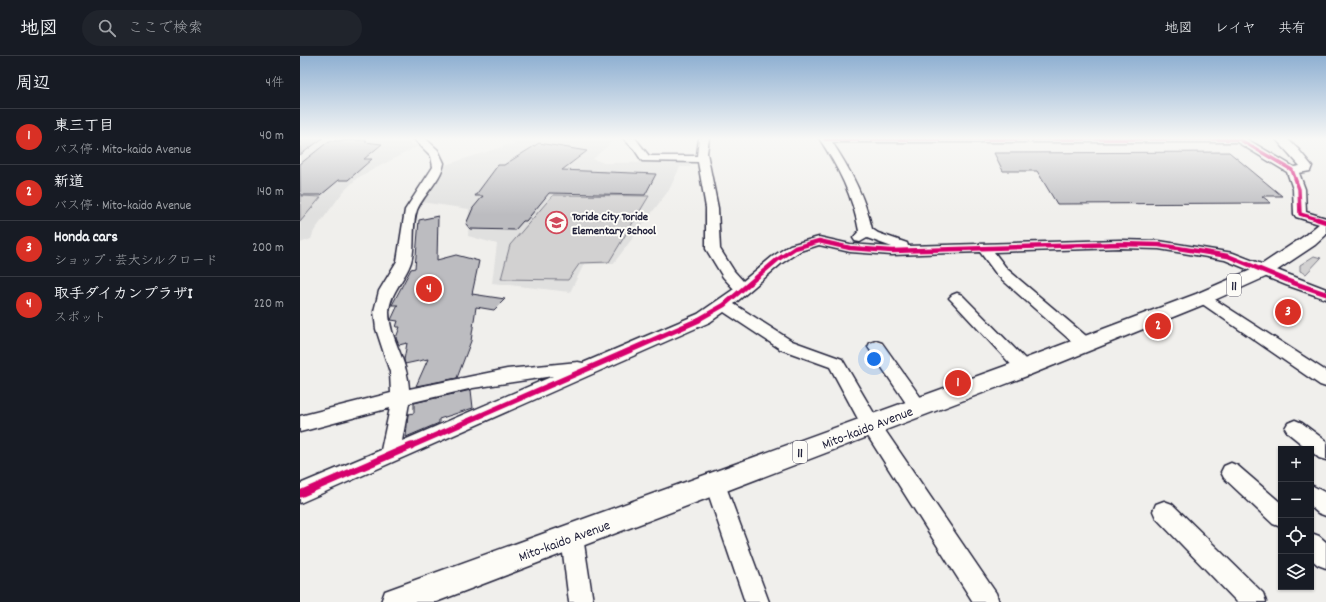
<!DOCTYPE html>
<html lang="ja">
<meta charset="utf-8">
<style>
:root{--surface:#171b24;--page:#20242c;--text:#f1f3f6;--muted:#9ea1a6;--line:#363941;--accent:#d93025}
body{margin:0;font-family:Dekko,"Klee One",sans-serif;background:var(--page);color:var(--text)}
.controls{position:absolute;right:12px;bottom:12px;display:grid;overflow:hidden;border-radius:0px;box-shadow:0 1px 3px #0004}
.controls button{width:36px;height:36px;display:grid;place-items:center;padding:0;border:0;border-bottom:1px solid var(--line);background:var(--surface);color:var(--text);font:20px sans-serif}
.you{position:absolute;left:574px;top:303px;width:14px;height:14px;margin:-10px;border:3px solid #fff;border-radius:50%;background:#1a73e8;box-shadow:0 0 0 6px #1a73e833}
.badge{display:grid;place-items:center;width:26px;height:26px;border-radius:50%;background:var(--accent);color:#fff;font-size:13px;font-weight:700}
.pin{position:absolute;translate:-50% -50%;border:2px solid #fff;box-shadow:0 1px 4px #0006}
.list{margin:0;padding:0;list-style:none}
h2{display:flex;justify-content:space-between;align-items:center;height:52px;margin:0;padding:0 16px;font-size:17px}
h2 small{font-size:13px;font-weight:400;color:var(--muted)}
.list li{display:grid;grid-template-columns:26px 1fr auto;gap:12px;align-items:center;box-sizing:border-box;height:56px;padding:0 16px;border-top:1px solid var(--line)}
.list b{display:block;font-size:15px;white-space:nowrap}
.list p{margin:0;font-size:13px;white-space:nowrap;color:var(--muted)}
.list em{font-size:13px;font-style:normal;color:var(--muted)}
.icon{flex:none;width:22px;height:22px;fill:none;stroke:currentColor;stroke-width:2;stroke-linecap:round;stroke-linejoin:round}
.map{position:relative;flex:none;width:1026px;height:546px;overflow:hidden}
header{display:flex;align-items:center;gap:24px;box-sizing:border-box;height:56px;padding:0 20px;background:var(--surface);border-bottom:1px solid var(--line)}
header strong{font-size:19px}
nav{display:flex;gap:22px;margin-inline-start:auto;font-size:14px}
.search{width:280px;height:36px;background:var(--page);display:flex;align-items:center;gap:10px;box-sizing:border-box;padding:0 14px;border-radius:22px;color:var(--muted);font-size:15px}
main{display:flex}
aside{flex:1;background:var(--surface)}
.map>svg:first-child{display:block}
</style>
<header>
<strong>地図</strong>
<div class="search"><svg class="icon" aria-label="search" viewBox="0 0 24 24"><circle cx="10" cy="10" r="6"/><path d="M15 15l6 6"/></svg>ここで検索</div>
<nav><a>地図</a><a>レイヤ</a><a>共有</a></nav>
</header>
<main>
<aside>
<h2>周辺<small>4件</small></h2>
<ul class="list">
<li><span class="badge">1</span><div><b>東三丁目</b><p>バス停 · Mito-kaido Avenue</p></div><em>40 m</em></li>
<li><span class="badge">2</span><div><b>新道</b><p>バス停 · Mito-kaido Avenue</p></div><em>140 m</em></li>
<li><span class="badge">3</span><div><b>Honda cars</b><p>ショップ · 芸大シルクロード</p></div><em>200 m</em></li>
<li><span class="badge">4</span><div><b>取手ダイカンプラザI</b><p>スポット</p></div><em>220 m</em></li>
</ul>
</aside>
<div class="map">
<svg width="1026" height="546" viewBox="0 0 1026 546">
<rect width="100%" height="100%" fill="#f0efec"/>
<filter id="ink" filterUnits="userSpaceOnUse"><feTurbulence type="fractalNoise" baseFrequency=".025" numOctaves="2"/><feDisplacementMap in="SourceGraphic" scale="8" xChannelSelector="R" yChannelSelector="G"/><feConvolveMatrix kernelMatrix="1 2 1 2 8 2 1 2 1" color-interpolation-filters="sRGB"/></filter>
<g filter="url(#ink)">
<path fill="#e0e0df" d="M0 82H98L118 90 57 122 43 136 14 175 11 183 0 187Z
M221 82H316L293 103 304 107 392 106 390 111H380L369 134 313 208H284L270 236 192 227 197 188 168 180 169 153 121 146 145 109 217 86Z"/>
<path fill="#d2d1d1" stroke="#7a7a86" d="M253 139 349 140 309 206 280 207 268 224 201 223 210 189Z
M0 140 21 141 0 166Z
M1014 200 1021 202 1006 218 1000 215V209Z"/>
<path fill="#bcbcc0" stroke="#22223b" d="M0 82H23L0 99Z
M67 84 65 86 82 88 64 103H72L48 124H39L21 139H0V108L29 85Z
M239 87 287 95 262 114 356 118 345 139 249 137 226 165H223L215 174 170 173 166 168 173 152 183 140H175L198 109H204Z
M929 96 982 140H962L971 147 757 148 737 115H703L694 97Z
M138 160 137 204 156 199 179 205 172 238 205 243 194 254 176 251 171 285 157 322 116 330 128 303 105 308 104 304 107 287 99 289 96 282 100 271H96L98 265 91 264 98 249H92L111 213 115 212 119 164Z
M171 334 173 352 139 363V367L106 381 108 358 114 357V347Z"/>
<g fill="none" stroke-linecap="round" stroke-linejoin="round">
<defs>
<path id="minor" d="M113 82H125L138 94 144 107C141 124 124 138 117 154 111 171 116 189 111 206 105 224 90 236 89 256 89 282 108 304 109 333L207 313 278 306 283 307 398 258 434 233 423 221 406 193V152L398 106 342 105 334 93 323 82H335L349 100H397L399 82H409L407 97 418 152 420 193 434 215 443 225 472 201 490 189 519 181 550 188 592 191 567 182 560 186 555 185 553 182 559 175C553 140 538 111 519 82H945L994 111 1000 110 975 82H986L998 93 1012 110 1010 115 999 117 1005 133 1006 156 1026 162V170L996 161 994 158 993 133 987 116 937 86H532C550 113 565 141 572 173L578 177 607 187 608 190 820 184 859 185 933 197 1026 233V243L986 229 925 204 859 193 820 192 694 196 707 213 792 285 794 289 792 293 786 295 780 293 697 219 680 196 592 199 550 196 519 189 500 195 482 207 434 248 492 285 542 303 578 364 696 537 699 546H673L564 374 530 311 480 293 424 256 410 266 0 447V428L81 394 90 352 0 376V360L91 337 90 316 76 273 74 255 79 235 97 205 105 154 133 111 131 100ZM253 320 102 385 109 347 173 332Z
M657 237 662 239 730 308 733 312 730 316 724 318 718 316 652 245 649 242 652 239Z
M903 237 908 239 1026 315V331L1020 329 898 245 895 242 898 239Z
M576 285 582 287 624 346 627 351 624 356 618 358 612 356 568 291 570 287Z
M995 364 1002 367 1026 385V404L1019 402 1011 395V393H1008L988 377 985 372 988 367Z
M931 407 938 410 981 447V471L973 468 924 422 921 416 924 410Z
M415 419 422 422 425 428 469 546H445L405 428 408 422Z
M1011 429 1026 437V460L1018 457 1011 451Z
M864 445 872 448 963 537 966 546H937L856 462 853 455 856 448Z
M272 470 280 473 283 481 293 546H269L261 481 264 473Z
M1011 477 1019 480 1026 486V512L1018 509 1011 503Z"/>
<path id="major" d="M1026 165V179L1015 189 970 219 910 246 732 318 136 546H81L85 535 96 531 716 306 896 238 958 211 1003 181 1020 167Z"/>
</defs>
<use href="#minor" stroke="#22223b" stroke-width="3"/>
<use href="#major" stroke="#22223b" stroke-width="3"/>
<use href="#minor" fill="#fdfcf7" fill-rule="evenodd"/>
<use href="#major" fill="#fdfcf7" fill-rule="evenodd"/>
<defs>
<path id="cycleway-far3" d="M525 83H939L992 114 999 133 1000 158 1020 164"/>
<path id="cycleway-far2" d="M1017 163 1026 166
M396 265 424 249 477 204 495 192 519 185 550 192 592 195 820 188 859 189 928 200 991 226 1026 238"/>
<path id="cycleway-far1" d="M109 391 399 264"/>
<path id="cycleway" d="M0 438 111 390"/>
</defs>
<use href="#cycleway-far3" stroke="#fdfcf7" stroke-width="5.5"/>
<use href="#cycleway-far2" stroke="#fdfcf7" stroke-width="6"/>
<use href="#cycleway-far1" stroke="#fdfcf7" stroke-width="8"/>
<use href="#cycleway" stroke="#fdfcf7" stroke-width="10"/>
<use href="#cycleway-far3" stroke="#d6006c" stroke-width="3.5"/>
<use href="#cycleway-far2" stroke="#d6006c" stroke-width="4.5"/>
<use href="#cycleway-far1" stroke="#d6006c" stroke-width="5.5"/>
<use href="#cycleway" stroke="#d6006c" stroke-width="7"/>
</g>
</g>
<linearGradient id="sky" x2="0" y2="1"><stop stop-color="#8fb0d2"/><stop offset="0.52" stop-color="#f8f8f6"/><stop offset="1" stop-color="#f8f8f6" stop-opacity="0"/></linearGradient>
<rect width="1026" height="159" fill="url(#sky)"/>
<defs>
<symbol id="school-ring" viewBox="-11 -11 22 22"><circle r="9.5" fill="#fdfcf7" stroke="#d1495b" stroke-width="1.5"/><path d="M0-5L7-2L0 1L-7-2ZM-4 1L0 2.5L4 1V4Q0 6-4 4Z" fill="#d1495b"/></symbol>
</defs>
<g fill-rule="evenodd">
<use href="#school-ring" x="244" y="154" width="25" height="25"/>
</g>
<g text-anchor="middle" stroke-width="4" stroke-linejoin="round" paint-order="stroke">
<g font-size="12" font-weight="bold" fill="#22223b" stroke="#fdfcf7" text-anchor="start">
<text x="272" y="164">Toride City Toride<tspan x="272" dy="14">Elementary School</tspan></text>
</g>
<g fill="#fdfcf7" stroke="#646373" stroke-width="1">
<rect x="927" y="218" width="14" height="22" rx="3"/>
<rect x="493" y="385" width="14" height="22" rx="3"/>
</g>
<g font-size="13" font-weight="bold" fill="#22223b">
<text x="934" y="234">11</text>
<text x="500" y="401">11</text>
</g>
<g font-size="14" fill="#22223b" stroke="#fdfcf7">
<text transform="translate(567 371) rotate(-21)" y="5">Mito-kaido Avenue</text>
<text transform="translate(264 484) rotate(-20)" y="5">Mito-kaido Avenue</text>
</g>
</g>
</svg>
<div class="controls">
<button>+</button>
<button>−</button>
<button><svg class="icon" aria-label="locate" viewBox="0 0 24 24"><circle cx="12" cy="12" r="6"/><path d="M12 2v4M12 18v4M2 12h4M18 12h4"/></svg></button>
<button><svg class="icon" aria-label="layers" viewBox="0 0 24 24"><path d="M12 4l9 5-9 5-9-5zM3 14l9 5 9-5"/></svg></button>
</div>
<div class="you"></div>
<div class="pin badge" style="left:658px;top:327px">1</div>
<div class="pin badge" style="left:858px;top:270px">2</div>
<div class="pin badge" style="left:988px;top:256px">3</div>
<div class="pin badge" style="left:129px;top:233px">4</div>
</div>
</main>
